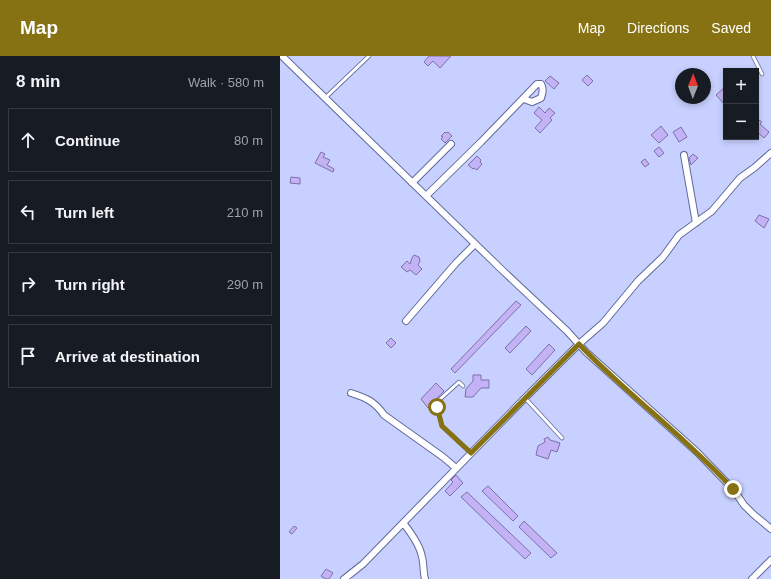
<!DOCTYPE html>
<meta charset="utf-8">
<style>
:root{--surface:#171b24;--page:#242831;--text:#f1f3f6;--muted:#9ea1a6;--line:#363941;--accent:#867213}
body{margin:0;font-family:Helvetica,sans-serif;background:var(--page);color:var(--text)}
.controls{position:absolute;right:12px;top:12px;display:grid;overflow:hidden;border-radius:0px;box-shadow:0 2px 6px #0003}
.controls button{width:36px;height:36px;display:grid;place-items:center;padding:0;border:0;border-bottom:1px solid var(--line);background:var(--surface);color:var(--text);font:20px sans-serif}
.compass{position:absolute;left:395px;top:12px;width:36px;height:36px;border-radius:50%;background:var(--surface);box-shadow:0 2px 6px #0003;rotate:1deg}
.stop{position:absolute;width:12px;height:12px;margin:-9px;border:3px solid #867213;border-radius:50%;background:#fff}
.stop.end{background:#867213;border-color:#fff;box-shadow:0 1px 4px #0008}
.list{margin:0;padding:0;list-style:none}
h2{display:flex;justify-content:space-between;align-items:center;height:52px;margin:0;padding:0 16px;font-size:17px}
h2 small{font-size:13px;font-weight:400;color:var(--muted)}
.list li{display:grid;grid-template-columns:26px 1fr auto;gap:12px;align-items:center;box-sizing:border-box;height:64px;margin:0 8px 8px;padding:0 8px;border:1px solid var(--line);border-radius:0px}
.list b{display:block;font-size:15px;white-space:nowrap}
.list em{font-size:13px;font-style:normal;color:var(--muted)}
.icon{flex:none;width:22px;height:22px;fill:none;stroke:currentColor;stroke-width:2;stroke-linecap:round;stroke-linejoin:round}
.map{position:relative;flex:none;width:491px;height:523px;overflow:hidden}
header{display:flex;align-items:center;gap:24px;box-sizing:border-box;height:56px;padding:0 20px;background:var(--accent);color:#fff}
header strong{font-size:19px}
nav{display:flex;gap:22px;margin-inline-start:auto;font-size:14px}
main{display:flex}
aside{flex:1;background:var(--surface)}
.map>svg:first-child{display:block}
</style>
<header>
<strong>Map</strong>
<nav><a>Map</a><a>Directions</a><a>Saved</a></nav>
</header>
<main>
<aside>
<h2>8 min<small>Walk · 580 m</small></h2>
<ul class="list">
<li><svg class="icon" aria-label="ahead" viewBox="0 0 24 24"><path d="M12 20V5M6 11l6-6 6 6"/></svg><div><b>Continue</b></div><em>80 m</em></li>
<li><svg class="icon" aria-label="left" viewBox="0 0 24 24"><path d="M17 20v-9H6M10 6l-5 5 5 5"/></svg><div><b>Turn left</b></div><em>210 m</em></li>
<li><svg class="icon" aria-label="right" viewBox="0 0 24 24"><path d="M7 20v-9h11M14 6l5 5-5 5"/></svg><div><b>Turn right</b></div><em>290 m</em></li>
<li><svg class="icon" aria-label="arrive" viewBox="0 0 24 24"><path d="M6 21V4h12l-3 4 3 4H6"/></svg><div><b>Arrive at destination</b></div></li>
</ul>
</aside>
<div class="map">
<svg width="491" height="523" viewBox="0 0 491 523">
<rect width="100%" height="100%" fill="#c7d0fe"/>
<path fill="#c3b2f5" stroke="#7e70a5" d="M149 0H171L160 12 153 5 148 10 144 6Z
M307 19 313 25 308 30 302 24Z
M270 20 279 27 274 33 265 25Z
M446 30V50L436 39Z
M259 51 265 57 269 52 275 57 270 62 272 64 260 77 255 72 262 64 254 57Z
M476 62 482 66 480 68 489 76 484 82 476 75Z
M381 70 388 79 379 87 371 79Z
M401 71 407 81 399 86 393 76Z
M165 76 166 77 168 76 172 80 165 87 161 83 163 81 161 80Z
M379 91 384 97 379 101 374 95Z
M41 96 45 98 43 101 50 104 47 109 54 113 53 116 35 107Z
M413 98 418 102 411 109 409 102Z
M197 100 201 104 200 106 202 108 197 114 194 112 193 113 188 109Z
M365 103 369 108 365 111 361 106Z
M11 121 20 122V128L10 127Z
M479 159 489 163 484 172 475 165Z
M134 199 139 201 140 205 138 209 142 213 136 219 130 214 127 216 121 211 127 205 130 208 132 202Z
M236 245 241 249 175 317 171 313Z
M246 270 251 275 230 297 225 292Z
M111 282 116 287 111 292 106 287Z
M269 288 275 294 252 319 246 313Z
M193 319H201V324H209V332H201L193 341H185L186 333 193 325Z
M156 327 164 335 148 352 141 343Z
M268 381 270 384 280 387 277 396 271 394 268 403 256 399 258 390 265 386 264 383Z
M176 419 183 427 170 440 165 435 173 426 171 424Z
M208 430 238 460 233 465 202 435Z
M187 436 251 497 245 503 181 441Z
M244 465 277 497 271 502 239 471Z
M14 470 17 472 12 478 9 476Z
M46 513 53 517 49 523H46L41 520Z"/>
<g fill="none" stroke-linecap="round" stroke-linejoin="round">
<defs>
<path id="lane" d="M473 0 482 18
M45 42 89 0
M183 330 179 326 158 345 157 351 162 370 191 397
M245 342 282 382"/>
<path id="street" d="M2 0 220 212 287 275 306 296 417 396 453 433 464 449 473 458 491 473
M404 99 416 167
M132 127 171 88
M146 140 201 86 257 28H261C264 33 263 37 261 42L252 46 244 43
M126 265 176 207 195 188
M71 337C87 342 95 346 104 359L163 401 176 412
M124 468C131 477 140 489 142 501 144 508 143 516 145 523
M64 523 83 508 245 342 299 288 323 267 358 225 383 201 399 179 432 155 460 122 474 112 491 97
M472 523 491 504"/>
</defs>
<use href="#lane" stroke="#616a9d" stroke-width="4.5"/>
<use href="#street" stroke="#616a9d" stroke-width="8"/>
<use href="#lane" stroke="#fff" stroke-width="3"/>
<use href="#street" stroke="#fff" stroke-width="6"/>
</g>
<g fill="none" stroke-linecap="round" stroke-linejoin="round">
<path stroke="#867213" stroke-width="5" d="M157 351 162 370 191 397 299 288C310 300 322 311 334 322 374 359 416 393 453 433"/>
</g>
</svg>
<div class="controls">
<button>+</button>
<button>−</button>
</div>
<svg class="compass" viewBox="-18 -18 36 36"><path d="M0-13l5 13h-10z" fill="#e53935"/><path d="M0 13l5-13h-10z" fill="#9ea1a6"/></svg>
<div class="stop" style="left:157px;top:351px"></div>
<div class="stop end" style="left:453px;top:433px"></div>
</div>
</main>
